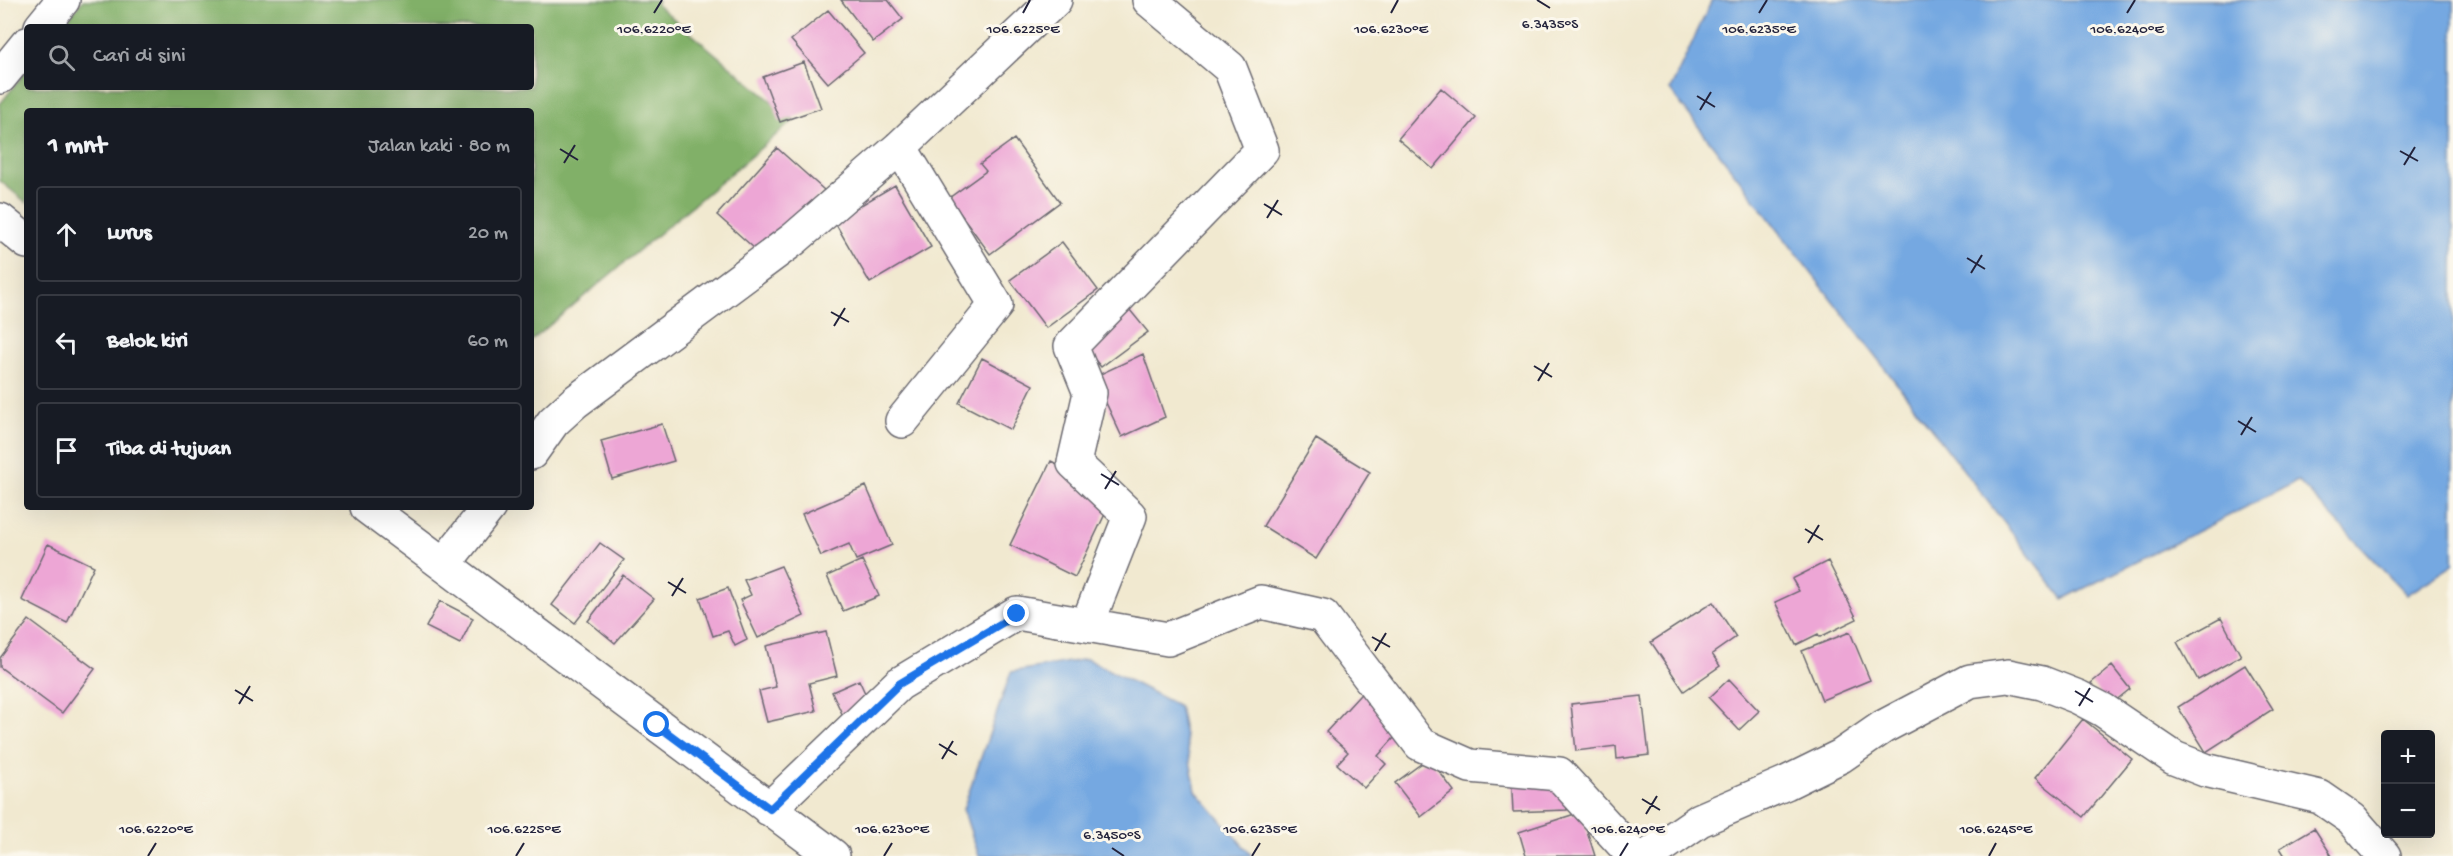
<!DOCTYPE html>
<html lang="id">
<meta charset="utf-8">
<style>
:root{--surface:#171b24;--page:#242831;--text:#f1f3f6;--muted:#9ea1a6;--line:#363941}
body{margin:0;font-family:"Gochi Hand",sans-serif;background:var(--page);color:var(--text)}
.controls{position:absolute;right:18px;bottom:18px;display:grid;overflow:hidden;border-radius:6px;box-shadow:0 6px 24px #0002}
.controls button{width:54px;height:54px;display:grid;place-items:center;padding:0;border:0;border-bottom:2px solid var(--line);background:var(--surface);color:var(--text);font:30px sans-serif}
.stop{position:absolute;width:18px;height:18px;margin:-14px;border:4px solid #1a73e8;border-radius:50%;background:#fff}
.stop.end{background:#1a73e8;border-color:#fff;box-shadow:0 2px 6px #0008}
.list{margin:0;padding:0;list-style:none}
h2{display:flex;justify-content:space-between;align-items:center;height:78px;margin:0;padding:0 24px;font-size:26px}
h2 small{font-size:20px;font-weight:400;color:var(--muted)}
.list li{display:grid;grid-template-columns:39px 1fr auto;gap:18px;align-items:center;box-sizing:border-box;height:96px;margin:0 12px 12px;padding:0 12px;border:2px solid var(--line);border-radius:6px}
.list b{display:block;font-size:22px;white-space:nowrap}
.list em{font-size:20px;font-style:normal;color:var(--muted)}
.icon{flex:none;width:33px;height:33px;fill:none;stroke:currentColor;stroke-width:2;stroke-linecap:round;stroke-linejoin:round}
.map{position:relative;flex:none;width:2453px;height:856px;overflow:hidden}
.search{position:absolute;background:var(--surface);box-shadow:0 6px 24px #0002;left:24px;top:24px;width:510px;height:66px;display:flex;align-items:center;gap:15px;box-sizing:border-box;padding:0 21px;border-radius:6px;color:var(--muted);font-size:22px}
.panel{position:absolute;background:var(--surface);box-shadow:0 6px 24px #0002;left:24px;top:108px;width:510px;height:402px;border-radius:6px}
.map>svg:first-child{display:block}
</style>
<div class="map">
<svg width="2453" height="856" viewBox="0 0 2453 856">
<rect width="100%" height="100%" fill="#fbf7ec"/>
<filter id="ink" filterUnits="userSpaceOnUse"><feTurbulence type="fractalNoise" baseFrequency=".0167" numOctaves="2"/><feDisplacementMap in="SourceGraphic" scale="12" xChannelSelector="R" yChannelSelector="G"/><feConvolveMatrix kernelMatrix="1 2 1 2 8 2 1 2 1" color-interpolation-filters="sRGB"/></filter>
<filter id="wash" filterUnits="userSpaceOnUse"><feTurbulence type="fractalNoise" baseFrequency=".008" numOctaves="4" result="noise"/><feDisplacementMap in="SourceGraphic" scale="24" xChannelSelector="R" yChannelSelector="G"/><feGaussianBlur stdDeviation="1.35" result="paint"/><feColorMatrix in="noise" values="0 0 0 0 0 0 0 0 0 0 0 0 0 0 0 0 0 1.4 0 .05"/><feComposite in="paint" operator="in"/></filter>
<g filter="url(#wash)">
<rect width="100%" height="100%" fill="#f1e9d0"/>
<path fill="#81b068" stroke="#526952" stroke-width="1.5" d="M83 0H658L656 4 794 120 531 341V111H27V203L0 181V104L27 70V87H531V27H62Z"/>
<path fill="#75a8e1" stroke="#4c658e" stroke-width="1.5" d="M1712 0H2453V565L2407 595 2298 481 2063 599 1670 90Z
M1087 659 1179 706 1196 791 1252 856H979L963 809 1011 672Z"/>
<g id="blocks">
<path fill="#eda6d5" d="M841 0H888L903 19 873 42Z
M828 10 864 53 828 83 791 40Z
M804 62 821 108 780 122 763 77Z
M1441 88 1476 118 1433 169 1398 139Z
M1014 139 1060 202 990 254 949 198 986 171 980 164Z
M777 148 824 190 763 256 717 215Z
M895 185 931 247 870 283 834 221Z
M1062 242 1098 290 1046 328 1010 280Z
M1116 293 1148 332 1101 367 1080 342Z
M1143 354 1165 417 1122 437 1094 377Z
M982 358 1033 385 1011 430 959 403Z
M662 424 674 461 612 479 601 441Z
M1316 439 1370 472 1316 559 1263 526Z
M1051 461 1115 493 1075 577 1010 545Z
M866 486 892 545 856 560 849 544 821 556 802 514Z
M600 543 624 560 575 623 552 605Z
M48 544 94 566 67 623 22 600Z
M862 560 879 596 843 611 827 576Z
M1828 561 1857 619 1820 637 1818 634 1796 645 1775 602 1799 591 1792 579Z
M781 566 804 616 758 638 740 600 751 595 744 580Z
M623 575 654 599 615 643 588 621Z
M728 588 747 640 735 646 728 631 713 636 700 598Z
M440 601 473 618 460 644 426 627Z
M1713 602 1736 637 1712 654 1720 666 1684 691 1651 642Z
M2221 618 2241 656 2198 680 2177 642Z
M29 620 95 669 62 713 0 667V658Z
M826 632 837 676 809 683 816 711 767 722 759 691 776 687 766 646Z
M1850 632 1870 680 1822 700 1802 651Z
M2245 665 2273 709 2206 752 2178 707Z
M2112 666 2130 689 2109 706 2091 683Z
M1729 679 1759 711 1739 730 1709 698Z
M859 680 876 717 849 729 832 692Z
M1370 684 1410 720 1378 756 1386 764 1364 788 1337 764 1348 752 1326 732Z
M1642 696 1649 755 1617 759 1616 746 1576 751 1571 704Z
M2083 719 2132 759 2084 817 2035 778Z
M1429 758 1454 791 1421 817 1395 783Z
M1565 770 1567 810 1513 812 1511 772Z
M1581 812 1595 856H1526L1519 832Z
M2314 828 2332 856H2285L2280 848Z"/>
</g>
</g>
<g filter="url(#ink)">
<use href="#blocks" fill-opacity="0" stroke="#6a686f" stroke-width="1.5"/>
<g fill="none" stroke-linecap="round" stroke-linejoin="round">
<defs>
<path id="minor" d="M900 147 996 305 902 421
M0 220 27 242
M531 453 553 422 575 402 794 239 900 147 1055 0
M367 507 833 856
M444 564 489 507
M1087 625 1130 516 1074 463 1090 393 1071 346 1262 150 1230 68 1149 0
M769 809 899 684 1017 613 1168 639 1261 602 1323 616 1420 744 1470 766 1559 774 1634 856
M1648 856 1700 820 1786 783 1841 756 1883 727 1970 681 2008 676 2042 683 2078 697 2103 710 2174 758 2205 770 2320 797 2352 819 2384 856"/>
<path id="tertiary" d="M41 27 63 0
M0 77 27 44"/>
</defs>
<use href="#minor" stroke="#6a686f" stroke-width="36"/>
<use href="#tertiary" stroke="#6a686f" stroke-width="36"/>
<use href="#minor" stroke="#fff" stroke-width="33"/>
<use href="#tertiary" stroke="#fff" stroke-width="33"/>
</g>
</g>
<g fill="none" stroke-linecap="round" stroke-linejoin="round" filter="url(#ink)">
<path stroke="#1a73e8" stroke-width="8" d="M657 725 770 809 899 684 1017 614"/>
</g>
<path fill="none" stroke="#22223b" stroke-width="2" d="M1537 0 1550 8M654 13 662 0M1023 13 1030 0M1391 13 1398 0M1759 13 1767 0M2127 13 2135 0M1697 96 1715 107M1700 110 1711 92M560 149 578 160M2400 151 2418 161M564 163 575 145M2404 165 2415 147M1264 204 1282 215M1267 218 1278 200M1967 258 1985 269M1971 273 1982 255M831 312 849 322M834 326 845 308M1534 366 1552 377M1538 381 1549 363M2238 421 2256 432M2241 435 2252 417M1101 474 1119 485M1105 489 1116 471M1805 529 1823 540M1808 543 1819 525M668 582 686 593M672 596 683 578M1372 637 1390 647M1375 651 1386 633M235 690 253 701M2075 691 2093 702M239 704 250 686M2079 706 2090 688M939 744 957 755M942 759 953 741M1642 799 1660 810M1646 814 1657 796M1112 848 1124 856M148 856 156 843M516 856 524 843M884 856 892 843M1252 856 1260 843M1620 856 1628 843M1989 856 1996 843"/>
<g font-size="15" text-anchor="middle" fill="#22223b" stroke="#fbf7ec" stroke-width="6" stroke-linejoin="round" paint-order="stroke">
<text x="1550" y="28">6.3435°S</text>
<text x="654" y="33">106.6220°E</text>
<text x="1023" y="33">106.6225°E</text>
<text x="1391" y="33">106.6230°E</text>
<text x="1759" y="33">106.6235°E</text>
<text x="2127" y="33">106.6240°E</text>
<text x="156" y="833">106.6220°E</text>
<text x="524" y="833">106.6225°E</text>
<text x="892" y="833">106.6230°E</text>
<text x="1260" y="833">106.6235°E</text>
<text x="1628" y="833">106.6240°E</text>
<text x="1996" y="833">106.6245°E</text>
<text x="1112" y="839">6.3450°S</text>
</g>
</svg>
<div class="controls">
<button>+</button>
<button>−</button>
</div>
<div class="stop" style="left:657px;top:725px"></div>
<div class="stop end" style="left:1017px;top:614px"></div>
<div class="search"><svg class="icon" aria-label="search" viewBox="0 0 24 24"><circle cx="10" cy="10" r="6"/><path d="M15 15l6 6"/></svg>Cari di sini</div>
<section class="panel">
<h2>1 mnt<small>Jalan kaki · 80 m</small></h2>
<ul class="list">
<li><svg class="icon" aria-label="ahead" viewBox="0 0 24 24"><path d="M12 20V5M6 11l6-6 6 6"/></svg><div><b>Lurus</b></div><em>20 m</em></li>
<li><svg class="icon" aria-label="left" viewBox="0 0 24 24"><path d="M17 20v-9H6M10 6l-5 5 5 5"/></svg><div><b>Belok kiri</b></div><em>60 m</em></li>
<li><svg class="icon" aria-label="arrive" viewBox="0 0 24 24"><path d="M6 21V4h12l-3 4 3 4H6"/></svg><div><b>Tiba di tujuan</b></div></li>
</ul>
</section>
</div>
